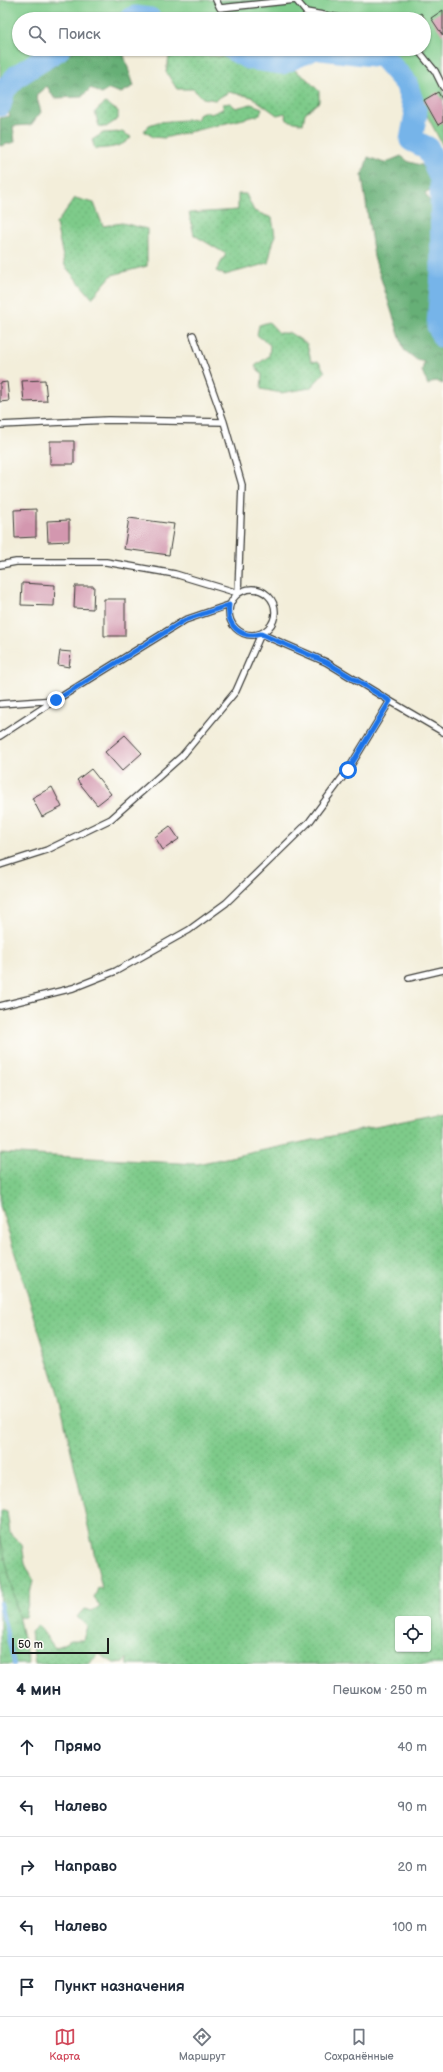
<!DOCTYPE html>
<html lang="ru">
<meta charset="utf-8">
<style>
:root{--surface:#fff;--page:#f6f6f7;--text:#1f2937;--muted:#747a83;--line:#e0e1e3;--accent:#d1495b}
body{margin:0;font-family:"Balsamiq Sans",sans-serif;background:var(--page);color:var(--text)}
.controls{position:absolute;right:12px;bottom:12px;display:grid;overflow:hidden;border-radius:4px;box-shadow:0 1px 3px #0004}
.controls button{width:36px;height:36px;display:grid;place-items:center;padding:0;border:0;border-bottom:1px solid var(--line);background:var(--surface);color:var(--text);font:20px sans-serif}
.scale{position:absolute;left:12px;bottom:10px;width:97px;box-sizing:border-box;padding-left:4px;border:2px solid #1c1c1c;border-top:0;font-size:11px;line-height:14px;white-space:nowrap;color:#1c1c1c;-webkit-text-stroke:3px #fdfcf7;paint-order:stroke}
.stop{position:absolute;width:12px;height:12px;margin:-9px;border:3px solid #1a73e8;border-radius:50%;background:#fff}
.stop.end{background:#1a73e8;border-color:#fff;box-shadow:0 1px 4px #0008}
.list{margin:0;padding:0;list-style:none}
h2{display:flex;justify-content:space-between;align-items:center;height:52px;margin:0;padding:0 16px;font-size:17px}
h2 small{font-size:13px;font-weight:400;color:var(--muted)}
.list li{display:grid;grid-template-columns:26px 1fr auto;gap:12px;align-items:center;box-sizing:border-box;height:60px;padding:0 16px;border-top:1px solid var(--line)}
.list b{display:block;font-size:15px;white-space:nowrap}
.list em{font-size:13px;font-style:normal;color:var(--muted)}
.icon{flex:none;width:22px;height:22px;fill:none;stroke:currentColor;stroke-width:2;stroke-linecap:round;stroke-linejoin:round}
.map{position:relative;flex:none;width:443px;height:1664px;overflow:hidden}
.search{position:absolute;background:var(--surface);box-shadow:0 1px 3px #0004;left:12px;right:12px;top:12px;height:44px;display:flex;align-items:center;gap:10px;box-sizing:border-box;padding:0 14px;border-radius:22px;color:var(--muted);font-size:15px}
.sheet{height:352px;background:var(--surface)}
nav{display:flex;justify-content:space-around;align-items:center;box-sizing:border-box;height:56px;border-top:1px solid var(--line);background:var(--surface);font-size:11px;color:var(--muted)}
nav a{display:grid;justify-items:center;gap:2px}
nav .on{color:var(--accent)}
.map>svg:first-child{display:block}
</style>
<div class="map">
<svg width="443" height="1664" viewBox="0 0 443 1664">
<defs>
<pattern id="grass-dots" width="8" height="8" patternUnits="userSpaceOnUse"><rect width="8" height="8" fill="#7ecb8a"/><path d="M2 2h.1M6 6h.1" fill="none" stroke="#6cae76" stroke-width="1.8" stroke-linecap="round"/></pattern>
<pattern id="forest-crowns" width="20" height="18" patternUnits="userSpaceOnUse"><rect width="20" height="18" fill="#66af76"/><path d="M2 6a3 3 0 1 1 6 0M12 15a3 3 0 1 1 6 0" fill="none" stroke="#538e60"/></pattern>
<pattern id="wetland-marsh" width="20" height="14" patternUnits="userSpaceOnUse"><rect width="20" height="14" fill="#7ecb8a"/><path d="M1 5h8M5 5V1M11 12h8M15 12V8" fill="none" stroke="#6cae76"/></pattern>
</defs>
<rect width="100%" height="100%" fill="#fdfcf7"/>
<filter id="ink" filterUnits="userSpaceOnUse"><feTurbulence type="fractalNoise" baseFrequency=".025" numOctaves="2"/><feDisplacementMap in="SourceGraphic" scale="8" xChannelSelector="R" yChannelSelector="G"/><feConvolveMatrix kernelMatrix="1 2 1 2 8 2 1 2 1" color-interpolation-filters="sRGB"/></filter>
<filter id="wash" filterUnits="userSpaceOnUse"><feTurbulence type="fractalNoise" baseFrequency=".012" numOctaves="4" result="noise"/><feDisplacementMap in="SourceGraphic" scale="16" xChannelSelector="R" yChannelSelector="G"/><feGaussianBlur stdDeviation="0.9" result="paint"/><feColorMatrix in="noise" values="0 0 0 0 0 0 0 0 0 0 0 0 0 0 0 0 0 1.4 0 .05"/><feComposite in="paint" operator="in"/></filter>
<g filter="url(#wash)">
<rect width="100%" height="100%" fill="#f3eeda"/>
<path fill="url(#grass-dots)" stroke="#4d7453" fill-rule="evenodd" d="M200 54 225 57 272 70 289 66 307 79 319 91V102L305 113 303 124 287 120 285 113 277 115 252 97 229 92 215 100 203 98 193 89H177L166 72 169 57Z
M105 103 118 111V119L106 127 99 126 95 112Z
M230 103 236 108 251 104 262 108 260 115 164 138 153 137 144 131 149 125 158 122 197 119 198 115 206 112 211 114 223 109V104Z
M122 132 131 137C123 148 107 148 95 149L92 140 103 133Z
M238 194H246L254 211 272 218 275 235 268 263 225 275 216 271 226 254 194 235 189 213 238 210Z
M75 198 94 203 103 226 122 223 147 229V266L112 275 92 298 65 266 56 224Z
M269 322 279 333H290L307 344 311 361 319 362 325 372 310 388 281 393 261 389 262 375 255 366 269 356 270 345 257 335 259 325Z
M443 1113V1664H128L127 1658 124 1662 114 1663 99 1654 88 1664H35L31 1632 38 1625 55 1648 71 1640H83L87 1626 77 1617 84 1609 92 1611 100 1606 94 1598 98 1588H102L58 1393 0 1205V1153L197 1164ZM398 1619H428V1649H398Z
M0 1510 7 1512 10 1533 22 1545 25 1564 33 1580 25 1617 7 1618 0 1605Z"/>
<path fill="url(#forest-crowns)" stroke="#416649" d="M78 49H122L134 86 121 93 109 89 101 94 91 88 82 97 54 98 47 86 36 95 41 112 31 125 13 126 15 142 0 146V118L10 116 7 109 10 102 9 93C28 70 51 63 78 49Z
M401 156 409 162 425 166 435 178V187L425 193 437 214 436 263 432 277 434 302 432 324 443 348V384L435 381 428 385 422 371 424 362 417 360 404 350 374 257 362 176 368 157 384 163Z"/>
<path fill="url(#wetland-marsh)" stroke="#4d7453" d="M0 1536 29 1664H0Z"/>
<path fill="#7ecb8a" stroke="#4d7453" d="M0 0H443V146L404 71 385 49H424V19H19V49H61C40 59 10 67 0 88Z"/>
<g fill="none" stroke-linecap="round" stroke-linejoin="round">
<path stroke="#76b4e9" stroke-width="4" d="M0 1603 14 1664"/>
<path stroke="#76b4e9" stroke-width="23" d="M130 19 135 17 150 19
M232 49 248 58 282 63 313 49
M321 49 382 56 406 83 416 113 411 140 428 148 441 180 442 271 438 326 443 337
M0 105 4 90 17 76 59 49"/>
</g>
<g id="blocks">
<path fill="#d397af" d="M443 10V36L431 18Z
M421 13 425 19H412Z
M438 92 443 101V122L438 125 424 100Z
M45 380 47 401 24 402 22 381Z
M7 382 9 401 0 402V383Z
M50 441H74V464H50Z
M36 509V537L15 538 14 510Z
M129 518 174 524 169 555 124 549Z
M69 520V541L48 542 47 521Z
M22 583 55 585 54 606 21 605Z
M75 586H94L93 609 74 608Z
M104 599H125V636H104Z
M60 651 71 652 69 667 58 665Z
M125 735 142 753 122 771 105 752Z
M91 769 111 794 97 805 77 780Z
M52 787 62 807 42 817 32 798Z
M170 826 179 839 163 850 155 837Z"/>
</g>
</g>
<g filter="url(#ink)">
<use href="#blocks" fill-opacity="0" stroke="#3c3c38" stroke-width="1"/>
<g fill="none" stroke-linecap="round" stroke-linejoin="round">
<defs>
<path id="lane" d="M216 0 220 8 296 0 306 12 340 18 377 17 381 19
M417 49 435 71 443 87
M193 335 224 422
M0 425 108 420 224 422 242 485 238 593 175 574 106 562H16L0 565
M229 612a23 23 0 1 1 46 0a23 23 0 1 1-46 0Z
M0 704 56 700 185 620 229 605
M0 736 55 700
M0 865 47 850 111 819 182 756 236 691 261 634 326 662 390 701
M409 978 443 970
M0 1006 73 988 116 971 189 930 226 903 310 821 348 770 390 701 443 732"/>
</defs>
<use href="#lane" stroke="#3c3c38" stroke-width="8"/>
<use href="#lane" stroke="#fff" stroke-width="5.5"/>
</g>
</g>
<g fill="none" stroke-linecap="round" stroke-linejoin="round" filter="url(#ink)">
<path stroke="#1a73e8" stroke-width="5" d="M56 700 185 620 229 605C226 625 240 639 261 634L326 662 390 701 348 770"/>
</g>
</svg>
<div class="controls">
<button><svg class="icon" aria-label="locate" viewBox="0 0 24 24"><circle cx="12" cy="12" r="6"/><path d="M12 2v4M12 18v4M2 12h4M18 12h4"/></svg></button>
</div>
<div class="scale">50 m</div>
<div class="stop" style="left:348px;top:770px"></div>
<div class="stop end" style="left:56px;top:700px"></div>
<div class="search"><svg class="icon" aria-label="search" viewBox="0 0 24 24"><circle cx="10" cy="10" r="6"/><path d="M15 15l6 6"/></svg>Поиск</div>
</div>
<section class="sheet">
<h2>4 мин<small>Пешком · 250 m</small></h2>
<ul class="list">
<li><svg class="icon" aria-label="ahead" viewBox="0 0 24 24"><path d="M12 20V5M6 11l6-6 6 6"/></svg><div><b>Прямо</b></div><em>40 m</em></li>
<li><svg class="icon" aria-label="left" viewBox="0 0 24 24"><path d="M17 20v-9H6M10 6l-5 5 5 5"/></svg><div><b>Налево</b></div><em>90 m</em></li>
<li><svg class="icon" aria-label="right" viewBox="0 0 24 24"><path d="M7 20v-9h11M14 6l5 5-5 5"/></svg><div><b>Направо</b></div><em>20 m</em></li>
<li><svg class="icon" aria-label="left" viewBox="0 0 24 24"><path d="M17 20v-9H6M10 6l-5 5 5 5"/></svg><div><b>Налево</b></div><em>100 m</em></li>
<li><svg class="icon" aria-label="arrive" viewBox="0 0 24 24"><path d="M6 21V4h12l-3 4 3 4H6"/></svg><div><b>Пункт назначения</b></div></li>
</ul>
</section>
<nav>
<a class="on"><svg class="icon" aria-label="map" viewBox="0 0 24 24"><path d="M3 6l6-2 6 2 6-2v14l-6 2-6-2-6 2zM9 4v14M15 6v14"/></svg>Карта</a>
<a><svg class="icon" aria-label="directions" viewBox="0 0 24 24"><path d="M12 3l9 9-9 9-9-9zM9 14v-3h6M13 9l2 2-2 2"/></svg>Маршрут</a>
<a><svg class="icon" aria-label="saved" viewBox="0 0 24 24"><path d="M7 4h10v16l-5-4-5 4z"/></svg>Сохранённые</a>
</nav>
